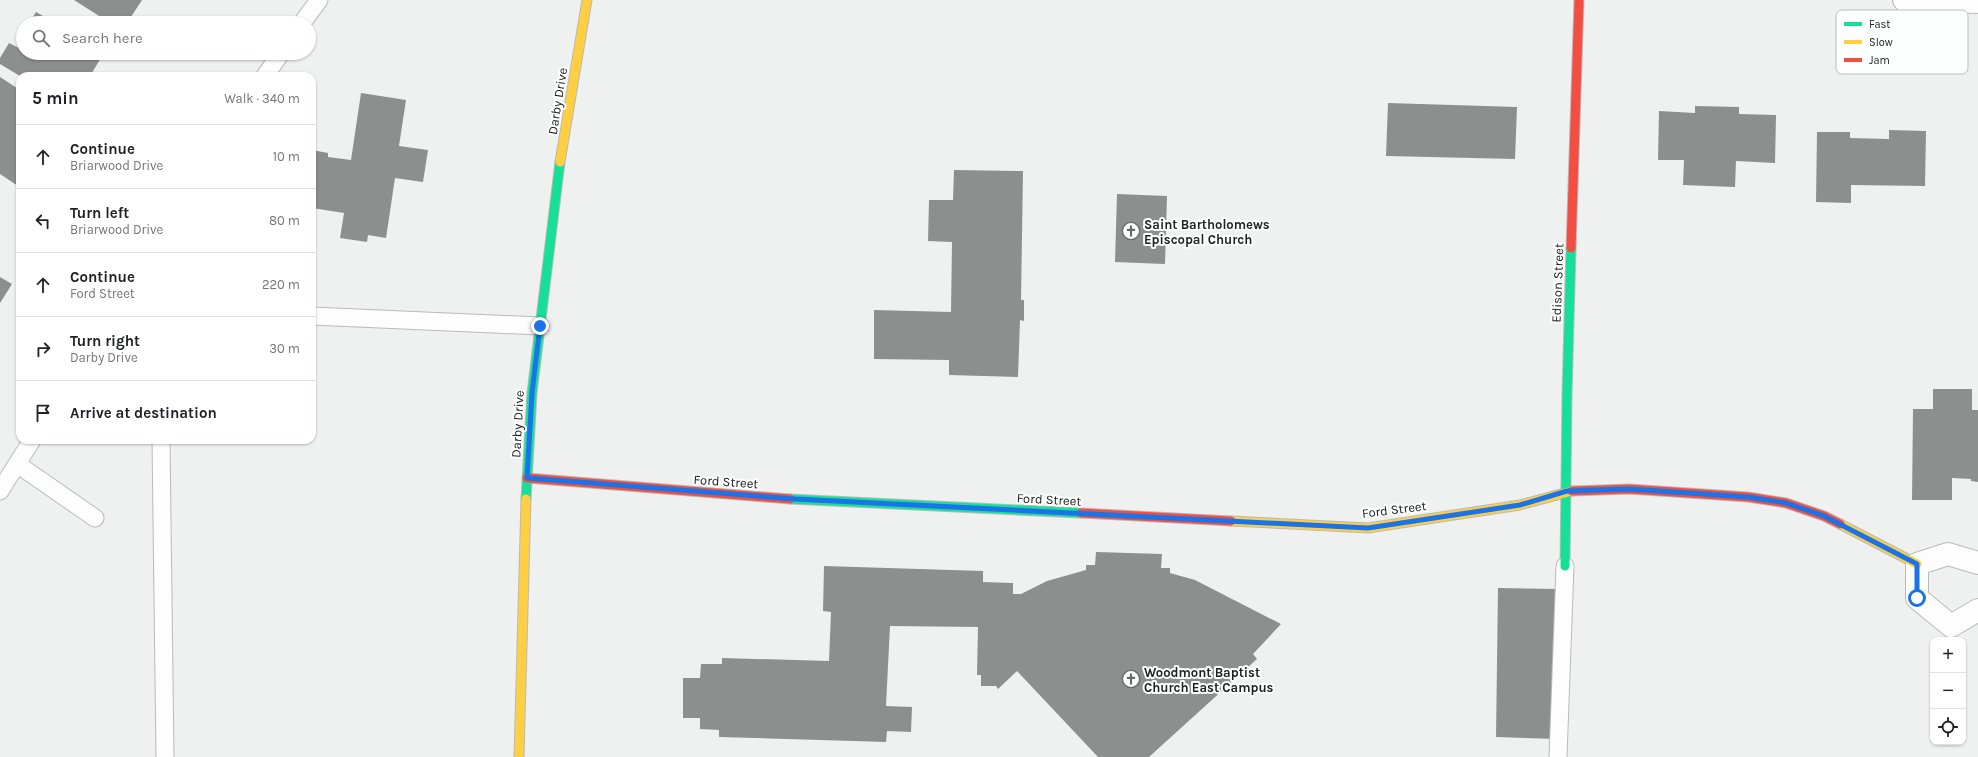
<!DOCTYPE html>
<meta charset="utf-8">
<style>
:root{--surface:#fff;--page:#f6f6f6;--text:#202124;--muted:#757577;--line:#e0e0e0}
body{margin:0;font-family:Karla,sans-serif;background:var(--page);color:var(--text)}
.controls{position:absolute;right:12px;bottom:12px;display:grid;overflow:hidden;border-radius:8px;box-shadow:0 1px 3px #0004}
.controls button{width:36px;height:36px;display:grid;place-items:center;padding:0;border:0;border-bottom:1px solid var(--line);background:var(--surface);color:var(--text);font:20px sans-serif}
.stop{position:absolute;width:12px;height:12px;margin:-9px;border:3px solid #1a73e8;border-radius:50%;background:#fff}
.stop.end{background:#1a73e8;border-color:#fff;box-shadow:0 1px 4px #0008}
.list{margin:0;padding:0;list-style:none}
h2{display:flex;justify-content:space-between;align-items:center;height:52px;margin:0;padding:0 16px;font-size:17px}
h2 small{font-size:13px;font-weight:400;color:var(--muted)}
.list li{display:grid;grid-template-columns:26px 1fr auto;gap:12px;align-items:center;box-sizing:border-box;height:64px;padding:0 16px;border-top:1px solid var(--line)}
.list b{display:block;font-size:15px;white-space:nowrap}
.list p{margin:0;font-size:13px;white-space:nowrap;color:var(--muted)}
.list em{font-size:13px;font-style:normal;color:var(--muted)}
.icon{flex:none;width:22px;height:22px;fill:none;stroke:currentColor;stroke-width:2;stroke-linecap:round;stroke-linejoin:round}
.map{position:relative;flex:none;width:1978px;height:757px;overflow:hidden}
.search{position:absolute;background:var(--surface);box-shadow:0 1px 3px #0004;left:16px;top:16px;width:300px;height:44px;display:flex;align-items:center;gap:10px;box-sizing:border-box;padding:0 14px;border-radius:22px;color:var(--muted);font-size:15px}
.panel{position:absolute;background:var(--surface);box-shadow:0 1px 3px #0004;left:16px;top:72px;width:300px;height:372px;border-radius:12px}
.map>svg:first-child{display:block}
</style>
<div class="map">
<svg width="1978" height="757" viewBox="0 0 1978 757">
<rect width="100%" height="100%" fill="#eff1f0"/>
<path fill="#8d8f8e" d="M74 0H142L127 23H110Z
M36 12 55 23H29Z
M23 33V53H104L90 76H20L0 64V58L9 43 19 48 22 43 18 41Z
M0 77 20 90V183L18 186 0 174Z
M361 93 406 100 399 146 428 150 423 182 395 178 386 238 368 235 367 242 340 238 344 213 312 208V150L328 153V157L351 160Z
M1388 103 1517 107 1515 159 1386 156Z
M1695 106 1739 107V114L1776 115 1775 163 1736 161 1735 187 1683 185 1684 160H1658L1659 111 1695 113Z
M1889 130 1926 131 1925 186 1851 185V203L1816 202 1817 132H1850V138L1889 139Z
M954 170 1023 171 1021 300H1024V321L1020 320 1018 377 949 375V360L874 359V310L951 312 952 242 928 241 929 200H953Z
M1117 194 1167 196 1165 264 1115 262Z
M0 277 12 284 0 303Z
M1933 389H1972V410H1978V482L1971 481V479L1952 478V500H1912L1913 409H1933Z
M1096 552 1162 554 1161 568H1170V573L1195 580 1281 624 1253 654 1257 659 1149 757H1098L1017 671 998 689 996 686H981V675H977L978 627 890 626 886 706 912 707 911 732 887 731 886 742 719 737V730L700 729V718H683V678H700L701 664H722V658L829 661 831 612 823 611 824 566 983 571V582L1013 583V594H1021L1047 581 1086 570V565H1095Z
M1498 588 1560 589 1558 739 1496 737Z"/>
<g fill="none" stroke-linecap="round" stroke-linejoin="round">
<defs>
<path id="lane" d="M302 23 319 0
M265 76 281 53
M312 316 540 326
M161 440 165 757
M17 464 95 518
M0 491 32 440
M1558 757 1565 566"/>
<path id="street" d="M1904 0 1978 2
M1978 563 1948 554 1917 564V598L1951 626 1978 610"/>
<path id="fast" d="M526 499 532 393 560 162
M790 499 1081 513
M1565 566 1567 395 1571 248"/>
<path id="slow" d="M560 162 587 0
M1231 521 1368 528 1520 505 1572 491
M1840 524 1917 564
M519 757 526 499"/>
<path id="jam" d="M1571 248 1579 0
M527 478 790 499
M1572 491 1629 489 1748 497 1786 503 1824 516 1840 524
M1081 513 1231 521"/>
</defs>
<use href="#lane" stroke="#b9bab9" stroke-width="19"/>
<use href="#street" stroke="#b9bab9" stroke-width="24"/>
<use href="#fast" stroke="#b9bab9" stroke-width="11"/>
<use href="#slow" stroke="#b9bab9" stroke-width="11"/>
<use href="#jam" stroke="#b9bab9" stroke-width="11"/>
<use href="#lane" stroke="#fdfdfd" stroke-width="17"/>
<use href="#street" stroke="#fdfdfd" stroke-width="22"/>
<use href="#fast" stroke="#16e098" stroke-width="9"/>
<use href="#slow" stroke="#ffcf43" stroke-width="9"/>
<use href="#jam" stroke="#f24e42" stroke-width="9"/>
</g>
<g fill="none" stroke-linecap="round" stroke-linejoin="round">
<path stroke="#1a73e8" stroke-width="5" d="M540 326 532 393 527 478 795 499 1368 528 1520 505 1567 491 1629 489 1748 497 1786 503 1824 516 1917 564V598"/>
</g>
<defs>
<symbol id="church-ring" viewBox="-11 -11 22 22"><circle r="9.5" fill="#fdfffe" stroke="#686a69" stroke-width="1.5"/><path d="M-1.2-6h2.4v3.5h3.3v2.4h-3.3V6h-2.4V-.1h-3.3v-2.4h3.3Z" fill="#686a69"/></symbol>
</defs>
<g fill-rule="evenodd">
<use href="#church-ring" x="1121" y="221" width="20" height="20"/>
<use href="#church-ring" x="1121" y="669" width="20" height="20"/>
</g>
<g text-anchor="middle" stroke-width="4" stroke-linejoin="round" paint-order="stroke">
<g font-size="13" fill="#202121" stroke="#fdfffe">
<text transform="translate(557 101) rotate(-81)" y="5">Darby Drive</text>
<text transform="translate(1557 283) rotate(-88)" y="5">Edison Street</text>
<text transform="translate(517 424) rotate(-87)" y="5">Darby Drive</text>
<text transform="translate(726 481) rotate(4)" y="5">Ford Street</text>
<text transform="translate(1049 499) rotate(3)" y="5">Ford Street</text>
<text transform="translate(1394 509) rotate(-7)" y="5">Ford Street</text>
</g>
<g font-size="13" font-weight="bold" fill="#202121" stroke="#fdfffe" text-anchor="start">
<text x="1144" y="229">Saint Bartholomews<tspan x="1144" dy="15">Episcopal Church</tspan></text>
<text x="1144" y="677">Woodmont Baptist<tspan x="1144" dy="15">Church East Campus</tspan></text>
</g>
</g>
<rect x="1836" y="10" width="132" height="64" rx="6" fill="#fdfffe" stroke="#bbbcbc" stroke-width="1"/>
<rect x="1844" y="22" width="18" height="4" fill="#16e098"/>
<rect x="1844" y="40" width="18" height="4" fill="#ffcf43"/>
<rect x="1844" y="58" width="18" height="4" fill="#f24e42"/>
<g font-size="11" fill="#202121">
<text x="1869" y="28">Fast</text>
<text x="1869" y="46">Slow</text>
<text x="1869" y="64">Jam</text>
</g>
</svg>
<div class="controls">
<button>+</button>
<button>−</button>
<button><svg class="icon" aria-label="locate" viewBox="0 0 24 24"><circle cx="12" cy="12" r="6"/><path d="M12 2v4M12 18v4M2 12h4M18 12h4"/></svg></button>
</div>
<div class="stop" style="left:1917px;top:598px"></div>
<div class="stop end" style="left:540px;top:326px"></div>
<div class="search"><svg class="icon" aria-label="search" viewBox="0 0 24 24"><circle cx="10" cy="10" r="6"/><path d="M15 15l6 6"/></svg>Search here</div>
<section class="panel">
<h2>5 min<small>Walk · 340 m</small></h2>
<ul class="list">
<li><svg class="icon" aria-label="ahead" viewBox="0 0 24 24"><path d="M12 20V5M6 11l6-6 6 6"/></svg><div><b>Continue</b><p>Briarwood Drive</p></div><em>10 m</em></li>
<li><svg class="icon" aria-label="left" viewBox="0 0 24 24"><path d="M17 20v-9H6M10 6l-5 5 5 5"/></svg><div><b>Turn left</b><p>Briarwood Drive</p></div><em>80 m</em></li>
<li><svg class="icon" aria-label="ahead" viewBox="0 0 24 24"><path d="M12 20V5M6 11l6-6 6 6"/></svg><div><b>Continue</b><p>Ford Street</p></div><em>220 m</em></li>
<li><svg class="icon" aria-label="right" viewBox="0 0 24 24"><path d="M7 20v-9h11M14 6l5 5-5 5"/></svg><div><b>Turn right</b><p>Darby Drive</p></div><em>30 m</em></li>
<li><svg class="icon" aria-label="arrive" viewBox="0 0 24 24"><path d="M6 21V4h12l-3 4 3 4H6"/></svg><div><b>Arrive at destination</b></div></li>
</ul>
</section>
</div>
